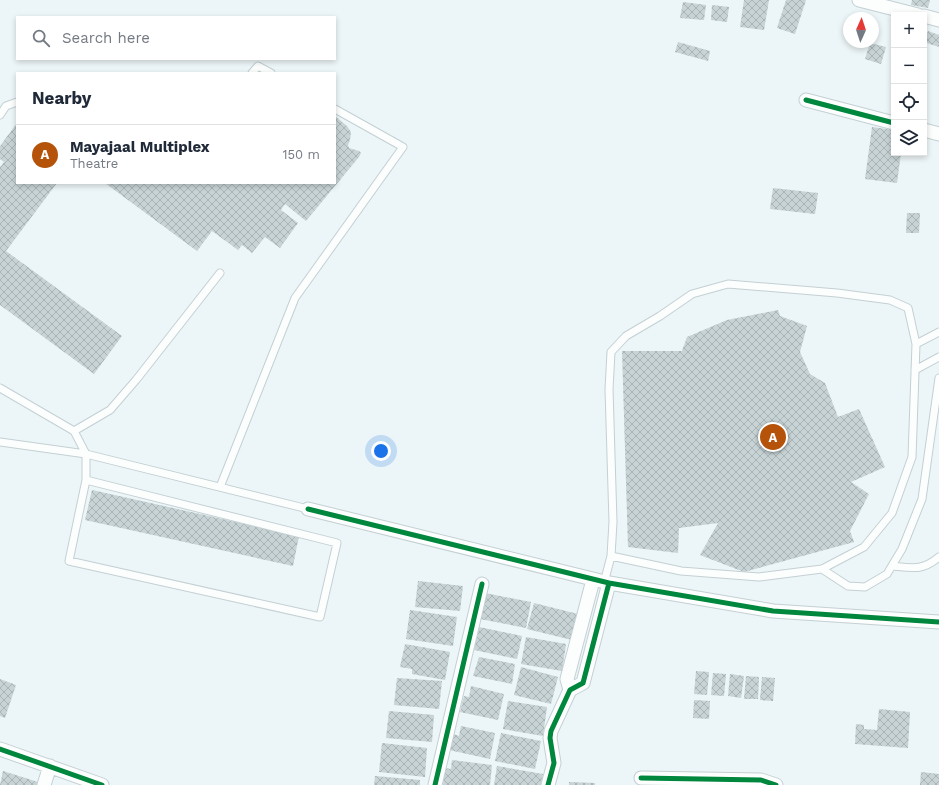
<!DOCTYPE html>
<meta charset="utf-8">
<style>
:root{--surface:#fff;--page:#f2f2f3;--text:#1f2937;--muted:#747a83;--line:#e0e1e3;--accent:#b45309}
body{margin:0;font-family:"Work Sans",sans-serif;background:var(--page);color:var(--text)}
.controls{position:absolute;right:12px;top:12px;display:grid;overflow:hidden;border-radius:0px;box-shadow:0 2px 6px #0003}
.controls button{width:36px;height:36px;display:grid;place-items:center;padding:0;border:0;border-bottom:1px solid var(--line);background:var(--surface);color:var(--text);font:20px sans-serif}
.compass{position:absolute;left:843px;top:12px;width:36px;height:36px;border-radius:50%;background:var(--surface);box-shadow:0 2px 6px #0003;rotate:3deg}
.you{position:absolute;left:381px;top:451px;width:14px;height:14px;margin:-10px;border:3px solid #fff;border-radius:50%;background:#1a73e8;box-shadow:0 0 0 6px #1a73e833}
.badge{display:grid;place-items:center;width:26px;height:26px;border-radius:50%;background:var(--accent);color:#fff;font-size:13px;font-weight:700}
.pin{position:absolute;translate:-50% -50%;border:2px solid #fff;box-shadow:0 1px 4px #0006}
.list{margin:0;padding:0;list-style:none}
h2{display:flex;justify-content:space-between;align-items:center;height:52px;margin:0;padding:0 16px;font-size:17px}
h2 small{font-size:13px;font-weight:400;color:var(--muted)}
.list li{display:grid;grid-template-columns:26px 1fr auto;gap:12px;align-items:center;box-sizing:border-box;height:60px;padding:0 16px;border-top:1px solid var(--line)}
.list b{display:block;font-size:15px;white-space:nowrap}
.list p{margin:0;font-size:13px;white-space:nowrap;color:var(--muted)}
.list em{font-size:13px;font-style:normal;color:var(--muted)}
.icon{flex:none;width:22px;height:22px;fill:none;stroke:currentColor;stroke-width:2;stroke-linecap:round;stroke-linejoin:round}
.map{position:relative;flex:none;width:939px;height:785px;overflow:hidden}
.search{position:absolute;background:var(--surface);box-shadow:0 2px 6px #0003;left:16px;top:16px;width:320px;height:44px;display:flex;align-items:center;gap:10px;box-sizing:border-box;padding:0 14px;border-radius:0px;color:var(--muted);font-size:15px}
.panel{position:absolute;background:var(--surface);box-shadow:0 2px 6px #0003;left:16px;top:72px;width:320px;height:112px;border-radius:0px}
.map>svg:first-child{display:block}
</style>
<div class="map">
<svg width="939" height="785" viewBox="0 0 939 785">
<defs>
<pattern id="building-cross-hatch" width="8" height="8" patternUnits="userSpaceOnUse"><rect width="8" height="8" fill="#c7d3d5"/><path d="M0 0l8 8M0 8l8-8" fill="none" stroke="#a9b4b6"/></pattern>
</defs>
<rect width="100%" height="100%" fill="#ecf5f7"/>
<path fill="url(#building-cross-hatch)" d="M744 0H769L764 30 740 27Z
M786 0H806L795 34 777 28Z
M912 0H930L928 8 911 5Z
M683 2 706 5 704 20 680 18Z
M712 5 729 7 727 22 711 20Z
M928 31 939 35V47L924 42Z
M678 42 710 51 708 61 675 52Z
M870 43 886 47 881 64 865 59Z
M335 116 347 126 351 132 350 140 348 145 349 148 359 151 361 153 359 157 306 221 285 204 281 210 298 223 280 248 265 237 252 253 242 245 238 250 212 231 197 251 105 183H214L216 185 217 183H335Z
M17 123V183H57L6 251 122 336 94 374 0 305V167L4 162 0 159V146Z
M872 127 894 130V153H901L897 183 865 179Z
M773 188 818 193 815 214 770 209Z
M907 213H920L919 233H906Z
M778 310 780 316 807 326 800 352 810 374 825 383 838 417 859 409 885 467 851 482 869 494 850 531 854 542 744 572 700 555 718 523 679 528 678 553 628 547 622 351H682L687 337 727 320Z
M92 490 299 536 293 566 85 520Z
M418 581 463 586 460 611 415 607Z
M485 593 531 602 526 628 480 619Z
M534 603 578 614 572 640 527 629Z
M410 610 457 617 453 646 406 639Z
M479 627 522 636 517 659 474 650Z
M526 637 566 644 562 671 521 664Z
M405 644 450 652 445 680 412 674V669L400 667Z
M479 657 515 664 512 684 473 676Z
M521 667 558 677 551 704 514 695Z
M696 671 709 672 707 695 694 694Z
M713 673 726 674 724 696 711 695Z
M730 674 744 676 741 698 728 696Z
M746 676 759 677 758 699H744Z
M762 677 775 678 773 701 760 700Z
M397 678 442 681 439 709 394 705Z
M0 679 16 685 5 718 0 716Z
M471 686 504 694 498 720 460 712 464 696 469 697Z
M694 700 710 701 709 719 693 718Z
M508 701 547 707 543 736 503 729Z
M879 709 910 712 908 748 855 744 856 724 864 725V729L877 730Z
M389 711 434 715 432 742 386 738Z
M461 726 495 733 490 759 449 750 453 734 459 736Z
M501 733 541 741 535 769 495 761Z
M382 743 427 748 425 777 379 772Z
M452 760 492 765 490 785H443L445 768 451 769Z
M497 766 543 774 541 785H494Z
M3 771 38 782 37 785H0Z
M921 772 939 774V785H920Z
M375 776 420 780V785H374Z
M569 782 595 783V785H569Z"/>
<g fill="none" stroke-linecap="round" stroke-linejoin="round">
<defs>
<path id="lane" d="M252 73 258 66 271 73
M0 115 6 106 17 102
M728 284 837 293 890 300 908 308 916 344 912 457 892 513 864 547 822 569 759 577 681 571 611 556 613 522 609 389 611 352 626 336 660 316 692 294Z
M916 344 939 332
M915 370 939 357
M0 388 74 431 86 454V480L69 561 320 617 337 543 86 480
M74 431 110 410 136 380 220 273
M0 442 86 454 308 509
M220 487 295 298 403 147 335 109
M893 566C912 568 923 571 939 557
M822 569 848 586 865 587 887 574 902 549 922 499 939 378
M604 583 611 556"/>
<path id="street" d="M859 0 918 15
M924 16 939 20
M806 100 894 123
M924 130 939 134
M308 509 609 583 773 611 939 622
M570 690 567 679 593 580
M0 749 102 785
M641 778 761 780 776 785
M44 785 50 766
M435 785 482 584
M548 785 554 763 550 738 551 731 570 690 583 683 609 583"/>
</defs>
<use href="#lane" stroke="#c4d0d3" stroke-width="9"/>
<use href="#street" stroke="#c4d0d3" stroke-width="15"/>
<use href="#lane" stroke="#fcfefe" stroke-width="7"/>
<use href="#street" stroke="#fcfefe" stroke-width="13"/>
<defs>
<path id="cycleway" d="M806 100 894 123
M308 509 609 583 773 611 939 622
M0 749 102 785
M641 778 761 780 776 785
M435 785 482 584
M548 785 554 763 550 738 551 731 570 690 583 683 609 583"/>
</defs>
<use href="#cycleway" stroke="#fff" stroke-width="8"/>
<use href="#cycleway" stroke="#00873e" stroke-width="5"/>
</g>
</svg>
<div class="controls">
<button>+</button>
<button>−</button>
<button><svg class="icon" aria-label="locate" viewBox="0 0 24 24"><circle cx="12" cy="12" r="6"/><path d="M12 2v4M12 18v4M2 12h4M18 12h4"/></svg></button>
<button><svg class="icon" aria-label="layers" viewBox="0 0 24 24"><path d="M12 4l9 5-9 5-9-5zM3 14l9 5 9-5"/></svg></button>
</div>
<svg class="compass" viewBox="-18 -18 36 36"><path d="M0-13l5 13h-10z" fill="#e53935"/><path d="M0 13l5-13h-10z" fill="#747a83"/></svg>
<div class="you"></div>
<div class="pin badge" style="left:773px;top:437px">A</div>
<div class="search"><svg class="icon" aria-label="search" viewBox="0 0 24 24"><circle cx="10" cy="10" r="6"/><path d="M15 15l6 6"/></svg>Search here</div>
<section class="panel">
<h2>Nearby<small></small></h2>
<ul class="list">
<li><span class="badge">A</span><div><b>Mayajaal Multiplex</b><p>Theatre</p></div><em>150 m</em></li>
</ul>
</section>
</div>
